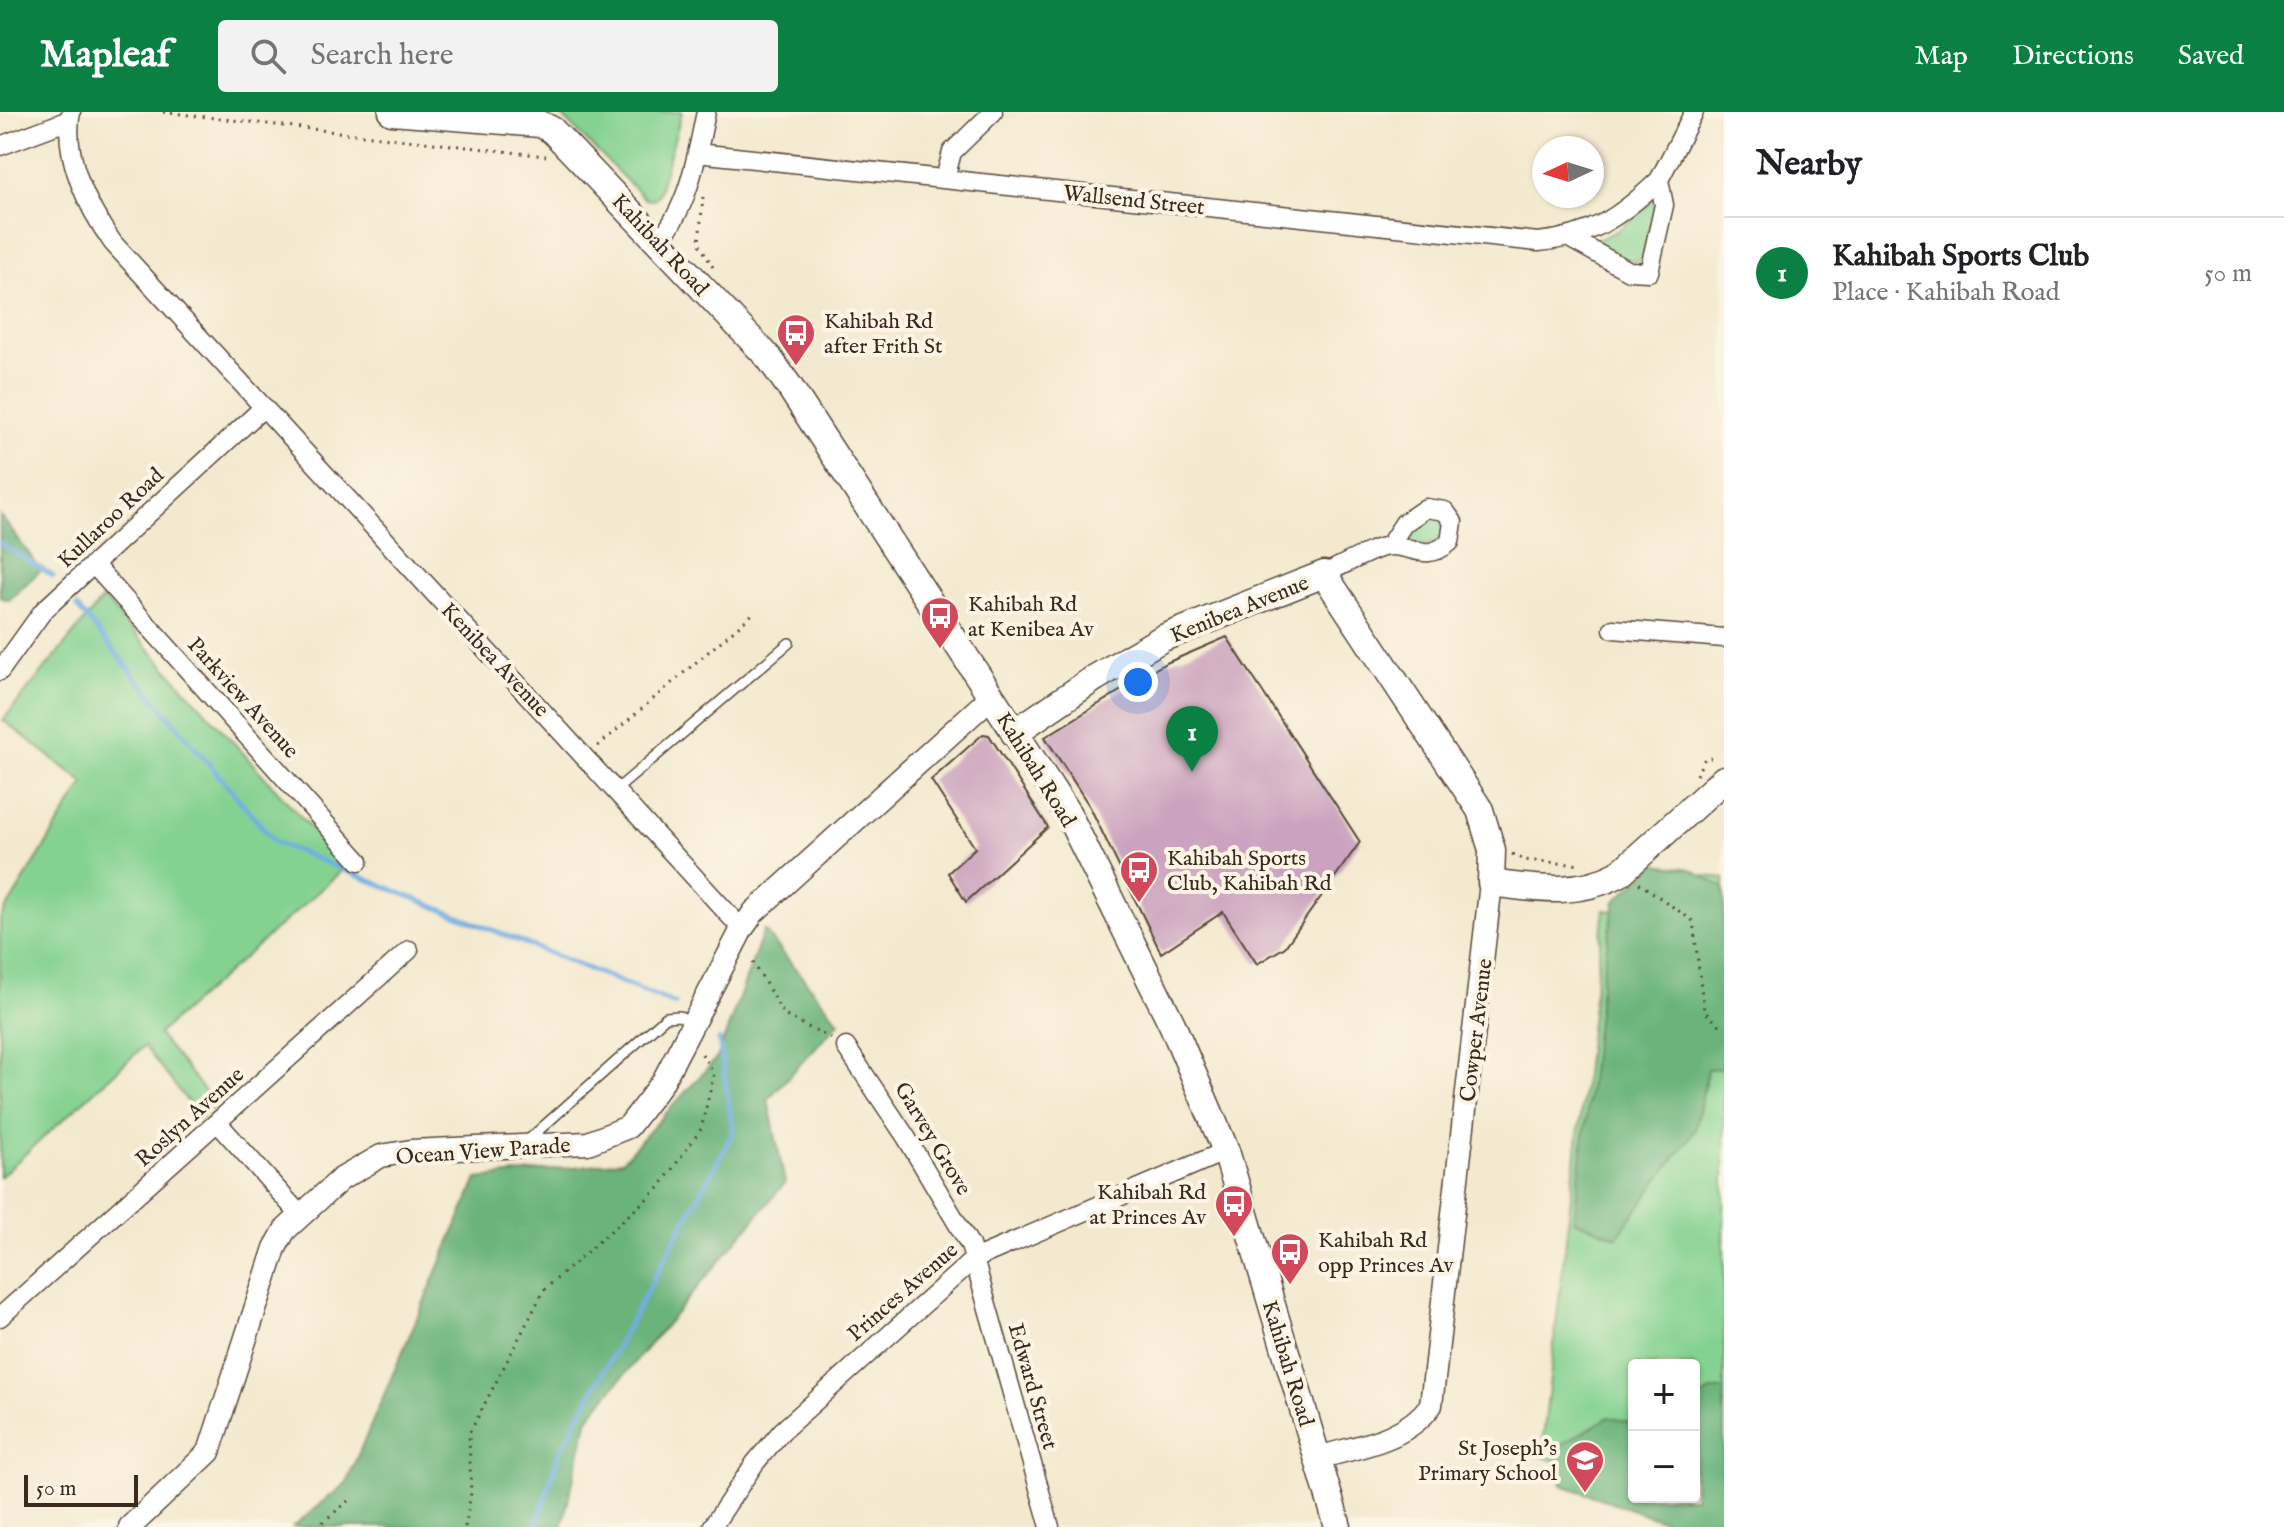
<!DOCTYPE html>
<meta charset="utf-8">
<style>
:root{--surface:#fff;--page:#f2f2f2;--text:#202124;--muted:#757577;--line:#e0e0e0;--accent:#0b8043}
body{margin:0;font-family:"IM FELL English",serif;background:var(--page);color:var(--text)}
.controls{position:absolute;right:24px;bottom:24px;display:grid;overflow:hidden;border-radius:8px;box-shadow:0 2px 6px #0004}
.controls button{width:72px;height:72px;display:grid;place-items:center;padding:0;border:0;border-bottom:2px solid var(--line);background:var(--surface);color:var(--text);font:40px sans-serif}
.compass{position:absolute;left:1532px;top:24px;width:72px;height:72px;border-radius:50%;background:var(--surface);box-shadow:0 2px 6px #0004;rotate:266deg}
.scale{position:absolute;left:24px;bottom:20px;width:114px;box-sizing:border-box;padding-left:8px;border:4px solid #3b2a1e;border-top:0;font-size:22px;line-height:28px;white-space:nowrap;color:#3b2a1e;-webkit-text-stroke:6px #fcf5e5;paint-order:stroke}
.you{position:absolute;left:1138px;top:570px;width:28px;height:28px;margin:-20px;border:6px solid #fff;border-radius:50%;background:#1a73e8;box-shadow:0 0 0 12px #1a73e833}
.badge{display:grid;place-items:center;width:52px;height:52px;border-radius:50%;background:var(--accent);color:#fff;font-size:26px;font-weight:700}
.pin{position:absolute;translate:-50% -66px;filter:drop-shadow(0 2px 4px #0008)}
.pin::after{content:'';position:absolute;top:42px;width:28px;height:24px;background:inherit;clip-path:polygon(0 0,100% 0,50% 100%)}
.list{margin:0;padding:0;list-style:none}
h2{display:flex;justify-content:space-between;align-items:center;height:104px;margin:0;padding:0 32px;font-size:34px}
h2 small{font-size:26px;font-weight:400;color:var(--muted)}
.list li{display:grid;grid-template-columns:52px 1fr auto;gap:24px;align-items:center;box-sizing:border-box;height:112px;padding:0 32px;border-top:2px solid var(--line)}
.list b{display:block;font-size:30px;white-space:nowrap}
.list p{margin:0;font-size:26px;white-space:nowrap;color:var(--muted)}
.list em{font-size:26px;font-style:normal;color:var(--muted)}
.icon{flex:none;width:44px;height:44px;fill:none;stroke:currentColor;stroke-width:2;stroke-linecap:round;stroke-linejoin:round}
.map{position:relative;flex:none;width:1724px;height:1415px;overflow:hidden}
header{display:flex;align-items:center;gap:48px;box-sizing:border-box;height:112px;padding:0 40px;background:var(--accent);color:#fff}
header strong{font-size:38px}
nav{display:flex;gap:44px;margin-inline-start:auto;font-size:28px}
.search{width:560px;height:72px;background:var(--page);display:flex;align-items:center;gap:20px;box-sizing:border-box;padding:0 28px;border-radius:8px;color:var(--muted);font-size:30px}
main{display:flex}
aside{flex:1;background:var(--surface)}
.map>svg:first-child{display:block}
</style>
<header>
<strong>Mapleaf</strong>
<div class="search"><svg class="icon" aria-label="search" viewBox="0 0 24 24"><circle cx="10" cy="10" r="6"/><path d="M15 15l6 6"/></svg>Search here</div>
<nav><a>Map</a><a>Directions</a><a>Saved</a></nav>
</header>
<main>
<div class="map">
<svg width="1724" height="1415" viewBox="0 0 1724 1415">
<rect width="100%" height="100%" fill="#fcf5e5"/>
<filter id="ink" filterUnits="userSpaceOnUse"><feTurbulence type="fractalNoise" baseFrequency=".0125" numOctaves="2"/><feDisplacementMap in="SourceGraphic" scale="16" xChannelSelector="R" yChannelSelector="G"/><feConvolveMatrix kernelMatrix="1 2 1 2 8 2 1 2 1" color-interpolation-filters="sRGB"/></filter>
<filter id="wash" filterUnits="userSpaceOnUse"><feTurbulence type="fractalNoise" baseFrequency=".006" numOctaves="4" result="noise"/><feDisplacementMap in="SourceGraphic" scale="32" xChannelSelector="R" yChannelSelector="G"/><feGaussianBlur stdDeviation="1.8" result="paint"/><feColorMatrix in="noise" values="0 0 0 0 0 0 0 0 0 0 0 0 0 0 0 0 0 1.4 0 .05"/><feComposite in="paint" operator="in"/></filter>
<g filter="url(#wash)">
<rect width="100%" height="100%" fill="#f3e9cf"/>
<path fill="#84d291" stroke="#607e58" stroke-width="2" d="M558 0H682L658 83 653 88 645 87Z
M1657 85 1643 148 1631 149 1592 130 1617 119Z
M1438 404 1446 415C1436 439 1423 432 1400 432L1417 407Z
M103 486 346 755 158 922 216 993 201 1007 144 934 0 1065V807L84 671 3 608Z
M1666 760 1724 766V1412L1694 1385V1253H1634V1379L1541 1344 1604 798 1627 800Z"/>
<path fill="#6bb47b" stroke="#536f4c" stroke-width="2" d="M0 403 41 458 9 488 0 485Z
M1656 752 1691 757 1724 776V956L1708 957 1695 1018 1617 1125 1574 1108 1602 864 1615 789Z
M764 818 839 910 768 987 785 1071 588 1306 562 1415H293L346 1371 477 1067 622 1049 717 946Z
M1724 1277V1415H1682L1562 1373 1555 1336 1609 1305 1634 1311V1385H1694V1291L1711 1279Z"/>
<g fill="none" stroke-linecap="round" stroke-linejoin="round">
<path stroke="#6faee2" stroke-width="5" d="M0 431 53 464
M77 495 275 730 675 892
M536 1415 559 1341 733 1021 719 928"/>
</g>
<g id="blocks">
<path fill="#cba3be" d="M1227 525 1360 730 1285 835 1257 852 1223 800 1161 841 1090 695 1045 625 1164 552Z
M983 622 989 623 1048 715 966 790 948 761 975 736 931 668Z"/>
</g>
</g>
<g filter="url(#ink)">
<use href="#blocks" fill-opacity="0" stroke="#574739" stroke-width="2"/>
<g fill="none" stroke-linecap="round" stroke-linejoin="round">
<defs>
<path id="service" d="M616 678 789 531
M528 1028 666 905 679 904 693 910"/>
<path id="minor" d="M71 0C62 44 88 96 113 131L742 817
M0 34 69 8
M697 41 1538 130C1591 125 1620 105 1659 68
M945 67 952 40 993 0
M1571 127 1629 159 1649 160 1664 93 1659 68 1694 0
M658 129C689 97 697 42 706 0
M93 452 359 749
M1324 462C1340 455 1374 435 1389 434 1414 433 1425 451 1450 430L1453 410 1445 399 1426 396 1404 411 1389 434
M1613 517 1724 526
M0 559 43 499 264 295
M846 935 906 1025 970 1133 1050 1415
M218 1011 300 1103
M0 1205 409 838
M712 1415 755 1351 782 1319 974 1147 1226 1039"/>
<path id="tertiary" d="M1318 1346C1358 1334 1405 1329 1431 1293L1491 771
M130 1415 209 1340 275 1136 285 1118 341 1067 381 1044 411 1039 588 1031 628 1015 662 971 742 817 754 800 991 585"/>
<path id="secondary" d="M392 0 540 12 552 18 769 246 789 274 1068 702 1172 912 1226 1039 1338 1415
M1014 621 1095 566 1163 526 1324 462 1480 698 1492 738 1491 771C1537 777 1577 784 1619 762L1724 667"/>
</defs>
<use href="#service" stroke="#574739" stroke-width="12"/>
<use href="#minor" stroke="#574739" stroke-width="21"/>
<use href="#tertiary" stroke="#574739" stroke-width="25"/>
<use href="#secondary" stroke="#574739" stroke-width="29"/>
<path stroke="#574739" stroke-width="3" stroke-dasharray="2 6" stroke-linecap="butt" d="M163 0 546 44
M703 85 699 131 714 157
M598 634 755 500
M1696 663 1705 646H1711
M1512 742 1524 748 1582 753
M1639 771 1693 809 1704 899 1724 917
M753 850 784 903 832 927
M316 1415 349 1389
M465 1415 471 1381 469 1322 544 1178 658 1077 701 1017 714 962 699 937"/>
<use href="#service" stroke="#fff" stroke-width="9"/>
<use href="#minor" stroke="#fff" stroke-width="18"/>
<use href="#tertiary" stroke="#fff" stroke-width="22"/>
<use href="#secondary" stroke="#fff" stroke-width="26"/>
</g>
</g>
<defs>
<symbol id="bus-pin" viewBox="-11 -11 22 30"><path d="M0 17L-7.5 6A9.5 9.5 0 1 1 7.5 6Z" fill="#d1495b" stroke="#fcf5e5"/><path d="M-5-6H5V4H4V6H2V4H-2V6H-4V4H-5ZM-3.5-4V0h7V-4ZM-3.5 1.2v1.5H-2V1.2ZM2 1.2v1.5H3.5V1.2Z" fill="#fff"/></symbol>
<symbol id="school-pin" viewBox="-11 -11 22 30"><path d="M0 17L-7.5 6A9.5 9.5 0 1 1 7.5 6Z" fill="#d1495b" stroke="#fcf5e5"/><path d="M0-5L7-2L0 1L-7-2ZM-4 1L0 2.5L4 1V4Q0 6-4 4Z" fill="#fff"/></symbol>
</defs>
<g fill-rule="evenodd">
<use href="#bus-pin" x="774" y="199" width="44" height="60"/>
<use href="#bus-pin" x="918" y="482" width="44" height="60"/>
<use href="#bus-pin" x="1117" y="736" width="44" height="60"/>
<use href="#bus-pin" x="1212" y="1070" width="44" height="60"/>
<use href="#bus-pin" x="1268" y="1118" width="44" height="60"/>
<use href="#school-pin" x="1563" y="1326" width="44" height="60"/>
</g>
<g text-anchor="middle" stroke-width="8" stroke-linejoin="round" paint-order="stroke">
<g font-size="22" fill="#3b2a1e" stroke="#fcf5e5">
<text transform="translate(1134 87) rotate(6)" y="8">Wallsend Street</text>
<text transform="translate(661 132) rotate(47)" y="8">Kahibah Road</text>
<text transform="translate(110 405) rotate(-43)" y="8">Kullaroo Road</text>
<text transform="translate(1239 496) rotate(-22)" y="8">Kenibea Avenue</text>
<text transform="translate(496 547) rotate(47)" y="8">Kenibea Avenue</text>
<text transform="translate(244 585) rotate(48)" y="8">Parkview Avenue</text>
<text transform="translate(1037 657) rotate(58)" y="8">Kahibah Road</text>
<text transform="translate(1475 918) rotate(-83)" y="8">Cowper Avenue</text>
<text transform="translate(189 1004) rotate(-42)" y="8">Roslyn Avenue</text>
<text transform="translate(934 1026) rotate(59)" y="8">Garvey Grove</text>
<text transform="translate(483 1038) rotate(-4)" y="8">Ocean View Parade</text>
<text transform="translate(902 1179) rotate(-41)" y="8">Princes Avenue</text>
<text transform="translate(1289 1251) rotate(73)" y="8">Kahibah Road</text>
<text transform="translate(1034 1274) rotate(74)" y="8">Edward Street</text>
</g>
<g font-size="22" fill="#3b2a1e" stroke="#fcf5e5" text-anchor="start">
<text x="824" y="216">Kahibah Rd<tspan x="824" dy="25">after Frith St</tspan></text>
<text x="968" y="499">Kahibah Rd<tspan x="968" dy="25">at Kenibea Av</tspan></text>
<text x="1167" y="753">Kahibah Sports<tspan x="1167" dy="25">Club, Kahibah Rd</tspan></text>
<text x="1206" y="1087" text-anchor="end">Kahibah Rd<tspan x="1206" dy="25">at Princes Av</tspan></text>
<text x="1318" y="1135">Kahibah Rd<tspan x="1318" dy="25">opp Princes Av</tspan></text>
<text x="1557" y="1343" text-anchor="end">St Joseph's<tspan x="1557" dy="25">Primary School</tspan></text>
</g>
</g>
</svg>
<div class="controls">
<button>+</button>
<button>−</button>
</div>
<svg class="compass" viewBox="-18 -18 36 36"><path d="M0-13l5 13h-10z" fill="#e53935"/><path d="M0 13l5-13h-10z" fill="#757577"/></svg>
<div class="scale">50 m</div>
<div class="you"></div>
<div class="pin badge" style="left:1192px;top:660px">1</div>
</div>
<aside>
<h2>Nearby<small></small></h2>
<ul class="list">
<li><span class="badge">1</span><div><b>Kahibah Sports Club</b><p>Place · Kahibah Road</p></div><em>50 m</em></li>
</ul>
</aside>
</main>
